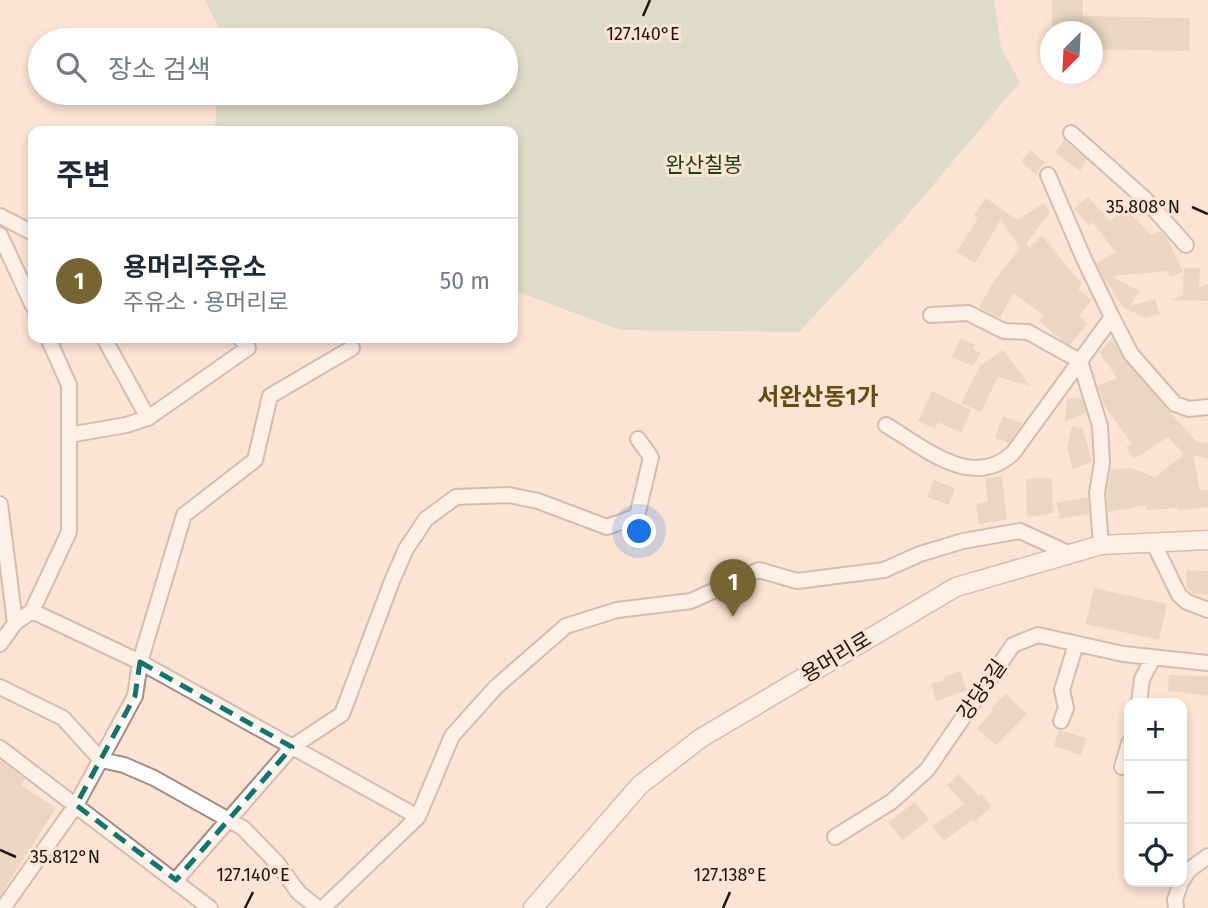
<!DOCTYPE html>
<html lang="ko">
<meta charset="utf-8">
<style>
:root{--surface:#fff;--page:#f6f6f7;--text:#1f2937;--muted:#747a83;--line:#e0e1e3;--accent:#776433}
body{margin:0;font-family:"Fira Sans","Noto Sans KR",sans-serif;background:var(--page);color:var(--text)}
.controls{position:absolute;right:21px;bottom:21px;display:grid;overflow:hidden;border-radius:14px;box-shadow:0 4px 10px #0003}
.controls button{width:63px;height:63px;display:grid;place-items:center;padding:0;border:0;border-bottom:2px solid var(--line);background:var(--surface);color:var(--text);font:35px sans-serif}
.compass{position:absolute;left:1040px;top:21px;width:63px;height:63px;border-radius:50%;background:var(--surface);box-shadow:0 4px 10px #0003;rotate:204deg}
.you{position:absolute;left:640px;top:532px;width:24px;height:24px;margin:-18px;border:5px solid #fff;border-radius:50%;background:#1a73e8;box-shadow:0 0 0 10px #1a73e833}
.badge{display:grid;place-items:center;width:46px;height:46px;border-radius:50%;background:var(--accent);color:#fff;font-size:23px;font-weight:700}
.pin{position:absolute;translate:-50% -58px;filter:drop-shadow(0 2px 4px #0008)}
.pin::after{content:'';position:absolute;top:37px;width:24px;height:21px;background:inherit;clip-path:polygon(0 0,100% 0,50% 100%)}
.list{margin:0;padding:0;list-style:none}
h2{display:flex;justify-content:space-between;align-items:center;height:91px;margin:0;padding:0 28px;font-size:30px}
h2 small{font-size:23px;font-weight:400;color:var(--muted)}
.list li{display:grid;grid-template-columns:46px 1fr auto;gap:21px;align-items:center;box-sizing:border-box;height:126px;padding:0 28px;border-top:2px solid var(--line)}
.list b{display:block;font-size:26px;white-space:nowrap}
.list p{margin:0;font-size:23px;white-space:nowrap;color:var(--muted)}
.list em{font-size:23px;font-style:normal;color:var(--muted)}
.icon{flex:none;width:38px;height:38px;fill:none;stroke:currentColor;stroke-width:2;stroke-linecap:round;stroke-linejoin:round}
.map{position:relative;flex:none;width:1208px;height:908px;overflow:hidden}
.search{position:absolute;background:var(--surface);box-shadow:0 4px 10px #0003;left:28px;top:28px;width:490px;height:77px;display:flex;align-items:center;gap:18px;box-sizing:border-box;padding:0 24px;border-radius:38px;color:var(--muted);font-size:26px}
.panel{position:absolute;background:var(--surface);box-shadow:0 4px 10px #0003;left:28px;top:126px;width:490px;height:217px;border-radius:14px}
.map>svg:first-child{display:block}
</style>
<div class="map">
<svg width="1208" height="908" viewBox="0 0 1208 908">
<rect width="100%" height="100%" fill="#fce3d3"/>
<path fill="#bad1b9" d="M205 0H994L1001 48 1020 82 906 217 799 332 620 330 513 290V131H215L217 93H506V40H220V30Z"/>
<path fill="#d6c6b0" d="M1052 0H1083V16L1190 18 1189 51 1093 49V32H1052Z
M1064 140 1087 160 1080 171 1055 153Z
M1031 150 1045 163 1035 174 1021 161Z
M1088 197 1110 221 1125 208 1151 235 1160 231 1167 238 1183 272 1170 277 1168 271 1111 276 1139 291 1130 306 1155 299 1160 314 1145 318 1122 306 1103 276 1097 263 1115 252 1093 222 1089 226 1074 209Z
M986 198 1017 220 1044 203 1050 212 1026 244 1029 247 1042 236 1082 284 1078 289 1092 300 1079 316 1088 323 1070 345 1056 336 1039 321 1044 316 1013 293 1000 318 979 307 992 284 1020 248 1001 219 975 263 957 252 978 218 974 215Z
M1184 268H1200L1199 288 1208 284V301L1171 300 1183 295Z
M960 338 975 345 973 349 981 353 973 366 952 357Z
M1112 339 1124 360 1168 410 1197 442 1208 443V458L1193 455 1200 490H1208V507L1178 511V508L1146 510V505L1109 512 1108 510 1107 493 1111 470 1131 468 1155 477 1184 454 1168 437 1134 459 1126 447 1132 444 1104 405 1098 386 1117 378 1099 352Z
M1003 350 1030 386 998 377 981 412 961 403 980 366Z
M932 391 971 410 961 433 938 422 935 429 918 421Z
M1067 398 1082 399 1086 413 1065 422Z
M1003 416 1022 423 1009 443 995 438Z
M1072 426 1083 429 1092 462 1073 469 1067 447Z
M1002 476 1007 520 979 524 976 504 988 502 985 478Z
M1052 478 1053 513 1027 517 1026 479Z
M934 480 955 488 949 505 927 497Z
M1088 497 1089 514 1060 519 1056 503Z
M1186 570 1208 571V595L1194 594 1187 589Z
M1094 588 1167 604 1159 640 1086 624Z
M960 671 967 690 936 701 931 684 944 680 943 677Z
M1169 675 1208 676V696L1168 691Z
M1006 694 1027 714 996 745 977 729 993 710 991 708Z
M1059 730 1087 738 1081 755 1054 746Z
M0 760 25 779 21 785 56 808 0 896Z
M959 774 979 796 981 794 992 806 974 822 972 820 944 841 933 826 964 804 947 785Z
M915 802 929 820 902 840 888 822Z"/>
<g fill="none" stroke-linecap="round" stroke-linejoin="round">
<defs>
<path id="minor" d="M1071 133 1145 199 1186 245
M1048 175 1084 259 1112 317
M0 216 33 233
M0 235 33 306
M931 315 968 313 1004 331 1028 332 1080 361 1100 426 1102 463 1097 493 1101 545
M104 338 148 418
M886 425C925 448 972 491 1013 453L1112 317 1131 354 1175 404 1189 409 1208 407
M69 435 126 425 148 418 248 348 240 338
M0 504 15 623
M1153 542 1179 595 1187 602 1208 610
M0 644 15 623 32 611 69 532V385L48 338
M0 687 63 718 101 760 124 765 154 778 243 828 277 863 299 893 318 908
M1139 703 1142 679 1153 658
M1061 721 1066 708 1062 690 1076 644
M0 748 210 908
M1122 767 1129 743
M418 817 452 736 496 687 566 626 617 610 691 601 759 570 797 581 884 570 920 554 963 541 1020 531 1070 554
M835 837 891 802 927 770 1013 645 1038 635 1123 654 1208 663
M176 880 292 747 342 714 392 581 406 549 426 519 456 497 509 495 538 501 607 527 637 516 651 457 638 439
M1182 881 1189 870 1208 856
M3 908 76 805 135 696 140 662 32 611
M323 908 418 817 140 662 184 515 255 460 270 396 352 348
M1176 908 1175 900 1181 882"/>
<path id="tertiary" d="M533 908 640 785 701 738 956 587 1101 545 1208 540"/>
</defs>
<use href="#minor" stroke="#a58e80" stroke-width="18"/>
<use href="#tertiary" stroke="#a58e80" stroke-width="21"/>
<use href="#minor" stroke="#fff" stroke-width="14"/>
<use href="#tertiary" stroke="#fff" stroke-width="18"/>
</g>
<path d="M0 0H1208V908H0ZM140 662 292 747 176 880 76 805 135 696Z" fill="#fce3d3" fill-opacity=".55" fill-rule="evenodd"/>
<path fill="none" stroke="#0f766e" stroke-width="5" stroke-dasharray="14 9" stroke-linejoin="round" d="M140 662 292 747 176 880 76 805 135 696Z"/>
<path fill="none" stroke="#1e1510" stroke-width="2.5" d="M643 16 650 0M1192 207 1208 214M0 850 16 857M245 908 253 892M723 908 730 892"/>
<g text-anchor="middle" stroke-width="6" stroke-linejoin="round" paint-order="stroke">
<g font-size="21" fill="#164218" stroke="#fce3d3">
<text x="704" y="172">완산칠봉</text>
</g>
<g font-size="21" fill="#1e1510" stroke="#fce3d3">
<text transform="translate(836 657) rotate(-31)" y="7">용머리로</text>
<text transform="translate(982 690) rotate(-55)" y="7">강당3길</text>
</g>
<g font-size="24" font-weight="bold" fill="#634e12" stroke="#fce3d3">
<text x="818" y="405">서완산동1가</text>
</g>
</g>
<g font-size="18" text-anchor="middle" fill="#1e1510" stroke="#fce3d3" stroke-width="6" stroke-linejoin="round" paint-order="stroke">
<text x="643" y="40">127.140°E</text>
<text x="1143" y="213">35.808°N</text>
<text x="65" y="863">35.812°N</text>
<text x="253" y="881">127.140°E</text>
<text x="730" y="881">127.138°E</text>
</g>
</svg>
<div class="controls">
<button>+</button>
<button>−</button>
<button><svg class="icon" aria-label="locate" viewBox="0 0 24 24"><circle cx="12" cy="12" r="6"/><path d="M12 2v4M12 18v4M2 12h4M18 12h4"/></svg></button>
</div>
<svg class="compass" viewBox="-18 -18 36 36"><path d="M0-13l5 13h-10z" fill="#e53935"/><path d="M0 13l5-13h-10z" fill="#747a83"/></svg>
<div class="you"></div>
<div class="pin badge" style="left:733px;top:617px">1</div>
<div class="search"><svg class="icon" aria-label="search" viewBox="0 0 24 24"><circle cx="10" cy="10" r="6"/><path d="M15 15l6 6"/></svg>장소 검색</div>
<section class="panel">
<h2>주변<small></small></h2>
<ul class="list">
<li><span class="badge">1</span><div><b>용머리주유소</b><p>주유소 · 용머리로</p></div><em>50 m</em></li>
</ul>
</section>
</div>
